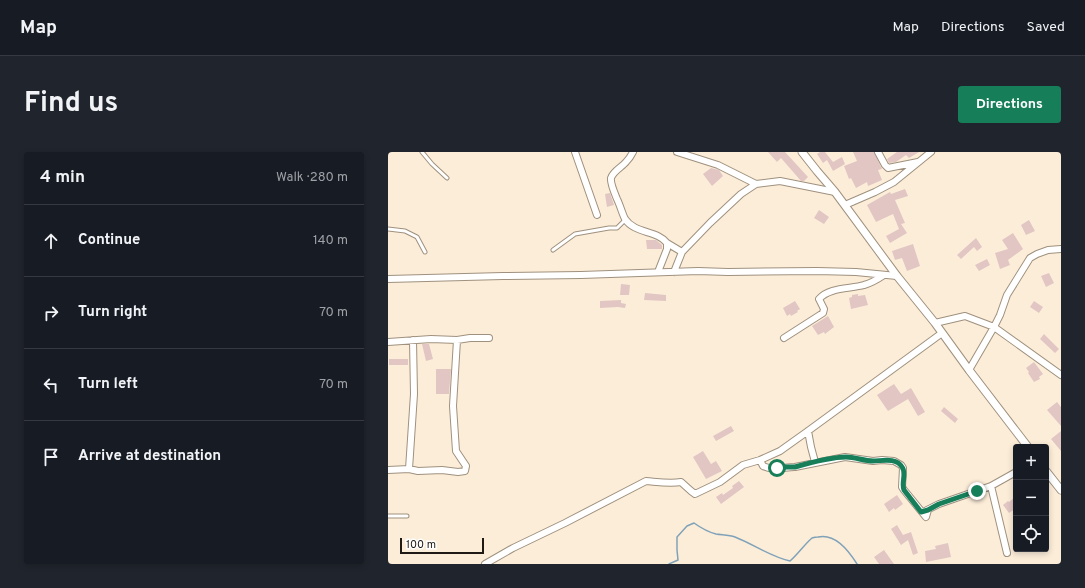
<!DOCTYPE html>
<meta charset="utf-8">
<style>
:root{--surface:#171b24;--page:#20242c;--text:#f1f3f6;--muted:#9ea1a6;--line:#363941;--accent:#167f59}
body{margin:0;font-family:Overpass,sans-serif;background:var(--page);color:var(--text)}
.controls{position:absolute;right:12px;bottom:12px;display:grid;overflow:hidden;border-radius:4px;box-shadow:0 2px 6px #0003}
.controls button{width:36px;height:36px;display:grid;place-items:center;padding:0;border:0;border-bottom:1px solid var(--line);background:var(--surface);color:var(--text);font:20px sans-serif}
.scale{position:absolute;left:12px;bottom:10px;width:84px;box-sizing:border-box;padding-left:4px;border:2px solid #1f1a13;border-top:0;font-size:11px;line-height:14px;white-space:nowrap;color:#1f1a13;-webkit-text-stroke:3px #fff;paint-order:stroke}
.stop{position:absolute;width:12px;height:12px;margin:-9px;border:3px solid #167f59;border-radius:50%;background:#fff}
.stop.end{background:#167f59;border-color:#fff;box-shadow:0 1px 4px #0008}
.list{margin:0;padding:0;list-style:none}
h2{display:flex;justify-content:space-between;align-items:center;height:52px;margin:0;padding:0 16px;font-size:17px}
h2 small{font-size:13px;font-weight:400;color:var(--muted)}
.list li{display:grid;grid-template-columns:26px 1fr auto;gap:12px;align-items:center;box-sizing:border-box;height:72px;padding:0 16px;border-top:1px solid var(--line)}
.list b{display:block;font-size:15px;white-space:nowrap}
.list em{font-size:13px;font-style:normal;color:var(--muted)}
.icon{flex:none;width:22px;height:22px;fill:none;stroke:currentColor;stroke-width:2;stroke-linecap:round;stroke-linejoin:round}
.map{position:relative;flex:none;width:673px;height:412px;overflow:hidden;border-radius:4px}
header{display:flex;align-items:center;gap:24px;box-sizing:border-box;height:56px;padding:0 20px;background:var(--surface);border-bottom:1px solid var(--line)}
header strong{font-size:19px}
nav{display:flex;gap:22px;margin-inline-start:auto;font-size:14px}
.intro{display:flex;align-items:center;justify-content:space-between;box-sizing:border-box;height:96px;padding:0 24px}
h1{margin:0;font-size:28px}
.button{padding:10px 18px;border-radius:4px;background:var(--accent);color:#fff;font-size:14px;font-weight:700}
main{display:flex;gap:24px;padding:0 24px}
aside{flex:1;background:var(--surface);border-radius:4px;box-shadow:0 2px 6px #0003}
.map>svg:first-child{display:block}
</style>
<header>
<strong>Map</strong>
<nav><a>Map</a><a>Directions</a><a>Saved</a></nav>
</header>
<div class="intro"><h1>Find us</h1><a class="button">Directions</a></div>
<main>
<aside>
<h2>4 min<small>Walk · 280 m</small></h2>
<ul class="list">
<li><svg class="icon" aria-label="ahead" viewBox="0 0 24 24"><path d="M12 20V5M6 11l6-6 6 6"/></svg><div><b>Continue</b></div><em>140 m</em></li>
<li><svg class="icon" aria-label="right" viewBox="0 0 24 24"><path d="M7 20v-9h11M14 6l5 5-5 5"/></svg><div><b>Turn right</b></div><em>70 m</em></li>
<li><svg class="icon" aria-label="left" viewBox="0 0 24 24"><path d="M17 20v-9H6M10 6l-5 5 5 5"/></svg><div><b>Turn left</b></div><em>70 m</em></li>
<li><svg class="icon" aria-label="arrive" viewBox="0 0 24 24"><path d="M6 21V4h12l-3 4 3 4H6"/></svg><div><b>Arrive at destination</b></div></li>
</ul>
</aside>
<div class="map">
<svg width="673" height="412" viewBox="0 0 673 412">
<rect width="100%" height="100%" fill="#fcedd9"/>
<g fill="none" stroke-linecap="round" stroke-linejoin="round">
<path stroke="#80a2b8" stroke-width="1.5" d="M281 412 290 408 289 398V385L299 374 306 371C313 376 320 380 328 382 334 383 341 383 347 385 365 392 383 405 402 409 410 402 416 393 424 386 427 385 428 385 430 385 447 381 461 399 469 412"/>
</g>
<path fill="#e1c6c3" d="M380 0H397L420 25 416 29H413L393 6 389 10Z
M432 0H437L445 10 454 5 457 12 445 19 439 8 435 11 429 2Z
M465 0H486L494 17 490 18 494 28 480 34 479 30 468 36 463 26 461 27 456 14 469 9Z
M509 0H531L521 6 518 3 508 10 501 11 499 7Z
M323 16 331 18 335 24 324 34 315 22Z
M517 37 520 44 507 48 517 71 513 72 519 81 502 91 498 84 511 77 505 62 488 70 479 53 502 40 503 42Z
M222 41 226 53 219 55 217 42Z
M431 58 441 65 436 72 426 66Z
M641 68 647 79 638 83 633 73Z
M625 81 635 97 620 108 622 113 612 117 607 101 620 97 614 88Z
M588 86 594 95 589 99 586 95 573 107 569 103Z
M258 88H268L274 93V97H259Z
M525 92 532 114 519 119 514 106 507 108 504 99Z
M599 107 602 113 591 119 587 113Z
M661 121 666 131 658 135 653 124Z
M233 132 242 133 241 143H232Z
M257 141 278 143V149L256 148Z
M470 142V144L477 143 480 153 463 157 461 146 464 145V143Z
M233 148V151L238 152 237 156 230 155 212 156V149Z
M407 149 412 157 409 159 410 160 403 164 402 162 399 164 395 156Z
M646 149 655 155 651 161 642 155Z
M440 164 446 175 437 182 436 180 430 183 424 174Z
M656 182 671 197 667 201 652 187Z
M34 192H41L45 207 38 209Z
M1 207H20V213H1Z
M646 210 655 222 651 225 652 227 646 230 640 221 641 220 638 216Z
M48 217H63L61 242H48Z
M506 232 513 242 523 236 537 260 530 264 520 247 500 259 489 243Z
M669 250 673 255V274L659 258Z
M556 255 570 267 567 271 553 259Z
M343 274 346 279 328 289 325 284Z
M673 279V299L663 287Z
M315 299 323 312 328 309 334 319 318 327 305 305Z
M351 329 356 335 333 352 328 345 334 341 335 343 345 336 344 334Z
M509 343 515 352 507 358 506 356 501 360 496 352Z
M628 344V356L621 361 615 353 620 349 621 350Z
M509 373 515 383 523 380 530 401 525 403 520 388 513 393 503 377Z
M560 391 563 405 538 410 537 399 548 397 547 394Z
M496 398 506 412H491L486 405Z"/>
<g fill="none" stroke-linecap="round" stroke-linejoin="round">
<defs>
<path id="service" d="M34 0 44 12 59 26
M0 77 17 79 29 85 37 100
M165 98 187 82 221 76H229L238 67
M0 364H19"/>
<path id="minor" d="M187 0 209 63
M245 0C243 4 241 7 238 10 234 15 225 19 223 26 222 31 227 42 229 47 232 53 234 61 237 67 247 82 269 78 279 91V97L270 120
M289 0 330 13 368 32 392 29 447 40
M490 0 497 13 500 16 530 10
M457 53 487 40 506 30 543 0
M279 91 294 100
M286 120 294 100 322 71 353 42 368 32
M0 127 115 124 193 123 310 119 340 120 429 119 468 120 509 124
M547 171 577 164 606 175 673 223
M396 186 435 161 436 157 431 147C441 135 463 137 476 133 484 131 490 127 496 123
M0 190 43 187 69 188 82 186H101
M581 218 606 175 612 163 619 143 642 106 649 102 660 98 673 97
M420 279 423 295 427 310
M372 308 392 299 420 279 554 181
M21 317 26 242 25 188
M0 318 21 317 30 319 54 318 70 320 77 319 78 314 68 299 65 254 69 188
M603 334 619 401
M537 359 551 352 603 334 628 320
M97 412 125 396 177 371 258 329C270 330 282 332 293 330L303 339 307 342 332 330 355 313 372 308 375 314C385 319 396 315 407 315L457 305 485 309 494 308 506 309 513 313 515 316 514 335 516 338 538 365 540 358"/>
<path id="tertiary" d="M414 0 429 19 447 40 509 124 547 171 581 218 640 295
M658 319 673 338"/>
</defs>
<use href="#service" stroke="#9f917e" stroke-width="5"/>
<use href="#minor" stroke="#9f917e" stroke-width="8"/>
<use href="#tertiary" stroke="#9f917e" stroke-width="9"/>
<use href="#service" stroke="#fff" stroke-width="3"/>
<use href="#minor" stroke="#fff" stroke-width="6"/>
<use href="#tertiary" stroke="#fff" stroke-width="7"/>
</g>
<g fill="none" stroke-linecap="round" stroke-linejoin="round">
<path stroke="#167f59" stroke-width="5" d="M389 316H394L398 315H407C421 311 444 305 458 305 467 305 476 309 485 309 494 309 508 305 514 315 519 321 513 331 516 338L533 360 540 358 551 352 589 339"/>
</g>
</svg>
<div class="controls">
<button>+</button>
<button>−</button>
<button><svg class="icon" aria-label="locate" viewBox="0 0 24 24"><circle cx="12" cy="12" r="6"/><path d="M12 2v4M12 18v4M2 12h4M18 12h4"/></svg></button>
</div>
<div class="scale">100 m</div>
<div class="stop" style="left:389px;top:316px"></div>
<div class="stop end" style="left:589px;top:339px"></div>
</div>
</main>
